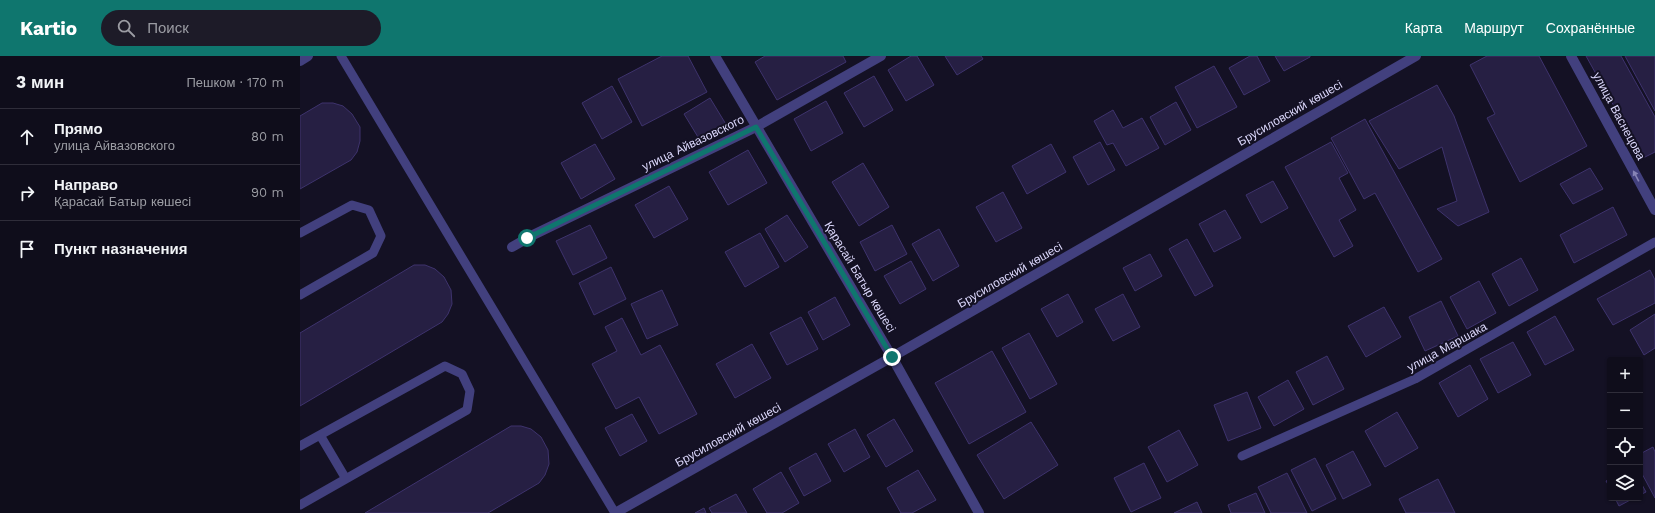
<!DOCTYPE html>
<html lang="ru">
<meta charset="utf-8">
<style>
:root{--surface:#0f0d1b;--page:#1d1b28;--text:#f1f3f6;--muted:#9b9ca3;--line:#2f2d3a;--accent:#0f766e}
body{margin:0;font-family:"Work Sans",sans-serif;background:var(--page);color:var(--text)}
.controls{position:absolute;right:12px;bottom:12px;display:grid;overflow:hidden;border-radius:4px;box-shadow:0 1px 3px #0004}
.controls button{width:36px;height:36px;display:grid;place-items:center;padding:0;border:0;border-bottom:1px solid var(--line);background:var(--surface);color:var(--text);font:20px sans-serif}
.stop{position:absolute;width:12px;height:12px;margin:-9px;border:3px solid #0f766e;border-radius:50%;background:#fff}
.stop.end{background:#0f766e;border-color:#fff;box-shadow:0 1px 4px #0008}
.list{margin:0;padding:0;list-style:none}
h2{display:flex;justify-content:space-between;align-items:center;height:52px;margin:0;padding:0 16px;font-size:17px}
h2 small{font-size:13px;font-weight:400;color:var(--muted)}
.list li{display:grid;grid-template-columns:26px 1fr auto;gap:12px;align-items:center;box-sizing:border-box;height:56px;padding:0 16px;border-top:1px solid var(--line)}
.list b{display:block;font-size:15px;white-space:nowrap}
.list p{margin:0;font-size:13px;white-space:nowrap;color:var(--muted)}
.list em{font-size:13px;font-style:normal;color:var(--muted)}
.icon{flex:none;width:22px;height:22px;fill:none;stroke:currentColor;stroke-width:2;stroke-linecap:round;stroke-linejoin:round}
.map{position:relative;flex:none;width:1355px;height:457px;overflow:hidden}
header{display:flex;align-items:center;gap:24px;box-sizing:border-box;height:56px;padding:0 20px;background:var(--accent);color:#fff}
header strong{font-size:19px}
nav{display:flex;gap:22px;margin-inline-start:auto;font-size:14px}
.search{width:280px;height:36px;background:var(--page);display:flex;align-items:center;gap:10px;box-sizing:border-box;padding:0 14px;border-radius:22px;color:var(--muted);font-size:15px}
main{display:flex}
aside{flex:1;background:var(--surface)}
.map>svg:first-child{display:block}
</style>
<header>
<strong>Kartio</strong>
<div class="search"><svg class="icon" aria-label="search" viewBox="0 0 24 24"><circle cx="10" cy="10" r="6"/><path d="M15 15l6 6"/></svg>Поиск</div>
<nav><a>Карта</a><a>Маршрут</a><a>Сохранённые</a></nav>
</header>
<main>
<aside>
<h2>3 мин<small>Пешком · 170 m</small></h2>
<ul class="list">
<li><svg class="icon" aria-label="ahead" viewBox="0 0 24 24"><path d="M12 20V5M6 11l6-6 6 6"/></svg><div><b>Прямо</b><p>улица Айвазовского</p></div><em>80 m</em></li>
<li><svg class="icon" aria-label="right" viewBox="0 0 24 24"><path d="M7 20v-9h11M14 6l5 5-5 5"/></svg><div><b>Направо</b><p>Қарасай Батыр көшесі</p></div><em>90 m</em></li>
<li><svg class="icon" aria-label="arrive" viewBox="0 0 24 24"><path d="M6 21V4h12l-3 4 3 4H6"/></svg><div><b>Пункт назначения</b></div></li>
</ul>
</aside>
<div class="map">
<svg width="1355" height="457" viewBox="0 0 1355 457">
<rect width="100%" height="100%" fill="#141124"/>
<path fill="#261f43" stroke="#3e336d" d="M362 0H388L407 36 342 70 318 23Z
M465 0H543L546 6 477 44 455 6Z
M611 0H617L634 29 606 45 588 14Z
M645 0H681L683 3 657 19Z
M950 0H957L970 25 944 39 929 12Z
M975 0H1010V1L984 15Z
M1187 0H1239L1287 90 1220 126 1187 62 1195 58 1170 9Z
M1286 0H1321L1355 61V96L1343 102Z
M1325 0H1355V55Z
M914 10 937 51 897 72 875 31Z
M574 20 593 54 564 71 544 37Z
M1137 29 1154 60 1189 156 1158 170 1137 153 1157 145 1142 91 1099 113 1069 65Z
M312 30 332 66 302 83 282 47Z
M410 42 427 70 401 86 384 58Z
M526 45 543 77 511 95 494 63Z
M876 46 891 74 865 89 850 61Z
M22 47H33L43 50 52 58 60 71V85L57 96 51 104 0 133V60Z
M813 54 823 72 842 62 859 92 826 110 813 87 807 89 794 65Z
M1065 63 1142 203 1118 216 1075 137 1064 143 1031 82Z
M800 86 815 114 788 129 773 101Z
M1031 86 1048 117 1039 122 1056 154 1039 164 1053 190 1034 201 985 111Z
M295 88 315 123 281 143 261 107Z
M751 88 766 116 727 138 712 110Z
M448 94 467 127 428 149 409 116Z
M563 107 589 151 559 170 532 126Z
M1290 112 1303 133 1273 148 1260 128Z
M973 125 988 152 961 167 946 139Z
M369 130 388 163 354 182 335 149Z
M703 136 722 172 696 186 676 151Z
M1313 151 1327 179 1274 207 1260 179Z
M925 154 941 182 914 196 899 168Z
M487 159 508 191 485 206 465 173Z
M290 169 307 202 273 219 256 185Z
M592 169 607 198 575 215 560 186Z
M639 173 659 210 633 225 612 188Z
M460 177 479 211 445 231 425 196Z
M887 183 913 230 895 240 869 193Z
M850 198 862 220 835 235 823 212Z
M1221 202 1238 234 1209 250 1192 218Z
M611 205 626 233 600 248 584 220Z
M114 209H125L135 213 144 221 151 234 152 248 148 258 142 266 0 350V277Z
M311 211 326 243 294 259 279 227Z
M1350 214 1355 224V247L1313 269 1297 243Z
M1179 225 1196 257 1167 273 1150 241Z
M362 234 378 269 347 283 331 248Z
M768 238 783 266 757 281 741 253Z
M823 238 840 271 813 285 795 253Z
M535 241 550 269 523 284 508 256Z
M1141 245 1158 280 1125 295 1109 261Z
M1084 251 1101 281 1066 301 1048 270Z
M1355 258V292L1344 299 1330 274Z
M1255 260 1274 294 1245 309 1227 276Z
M501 261 518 293 487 309 470 277Z
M322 262 341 299 360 289 397 358 359 378 339 341 316 353 292 308 317 295 305 271Z
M729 277 757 328 730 343 702 292Z
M1213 286 1231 319 1198 337 1180 303Z
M452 288 471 322 435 342 416 308Z
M692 295 726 356 669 388 635 327Z
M1027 300 1044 333 1013 349 996 316Z
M1170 309 1188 343 1158 361 1139 327Z
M988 324 1004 353 974 370 958 341Z
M947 336 961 372 928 385 914 349Z
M1097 356 1118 392 1085 411 1065 375Z
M332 358 347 385 320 400 305 372Z
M594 363 613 395 586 411 567 379Z
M731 366 758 409 704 443 677 399Z
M211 370H221L231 373 241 381 248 394 249 408 245 419 239 427 188 457H65Z
M555 373 570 401 544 416 528 388Z
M879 374 898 409 867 426 848 391Z
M1353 391 1355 396V442L1340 414V398Z
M1053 395 1071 429 1043 443 1026 409Z
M516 397 531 425 504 440 489 412Z
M1015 402 1036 443 1012 455 991 414Z
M844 407 861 442 831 456 814 422Z
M618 414 636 444 612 457H601L587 432Z
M481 416 499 447 482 457H467L453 433Z
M987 417 1007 457H971L958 431Z
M1138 423 1155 457H1106L1099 443Z
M1310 423V432L1306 425Z
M1340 425 1346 436 1340 439Z
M956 437 965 457H931L928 449Z
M436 438 447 457H412L409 452Z
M1315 442H1334L1319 450Z
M897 446 902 457H874Z
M404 452 406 457H395Z"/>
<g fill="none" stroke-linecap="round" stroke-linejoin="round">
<path stroke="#42407e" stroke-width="9" d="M41 0 315 457
M0 177 52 149 69 154 81 180 73 197 0 239
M20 379 46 423
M0 390 145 310 162 318 170 335 167 354 0 449
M942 400 1115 323 1355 186"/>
<path stroke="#42407e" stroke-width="10" d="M1271 0 1355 154
M0 5 8 0
M212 191 233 179 456 71 581 0"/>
<path stroke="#42407e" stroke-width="10" d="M415 0 592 301 679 457
M315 457 592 301 1116 0"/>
</g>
<defs><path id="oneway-solid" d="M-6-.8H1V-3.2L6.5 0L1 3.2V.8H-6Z"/></defs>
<use fill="#8784b6" href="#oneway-solid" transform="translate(1336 120) rotate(-118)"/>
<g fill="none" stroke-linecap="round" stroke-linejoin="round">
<path stroke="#0f766e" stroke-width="5" d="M227 182 456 71 592 301"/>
</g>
<g text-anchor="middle" stroke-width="4" stroke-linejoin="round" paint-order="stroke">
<g font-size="12" fill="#dbd7fb" stroke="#141124">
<text transform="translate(990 57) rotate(-30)" y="4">Брусиловский көшесі</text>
<text transform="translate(1319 60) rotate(62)" y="4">улица Васнецова</text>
<text transform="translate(393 87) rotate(-26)" y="4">улица Айвазовского</text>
<text transform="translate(710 219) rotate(-30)" y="4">Брусиловский көшесі</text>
<text transform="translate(560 221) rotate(59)" y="4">Қарасай Батыр көшесі</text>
<text transform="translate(1147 291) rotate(-29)" y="4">улица Маршака</text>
<text transform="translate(428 379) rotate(-29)" y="4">Брусиловский көшесі</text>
</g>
</g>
</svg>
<div class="controls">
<button>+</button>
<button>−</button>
<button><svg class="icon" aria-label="locate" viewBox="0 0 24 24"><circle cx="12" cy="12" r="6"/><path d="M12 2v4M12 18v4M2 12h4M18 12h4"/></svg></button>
<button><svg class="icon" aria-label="layers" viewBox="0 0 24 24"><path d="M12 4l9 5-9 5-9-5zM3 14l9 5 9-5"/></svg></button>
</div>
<div class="stop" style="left:227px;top:182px"></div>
<div class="stop end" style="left:592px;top:301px"></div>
</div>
</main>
